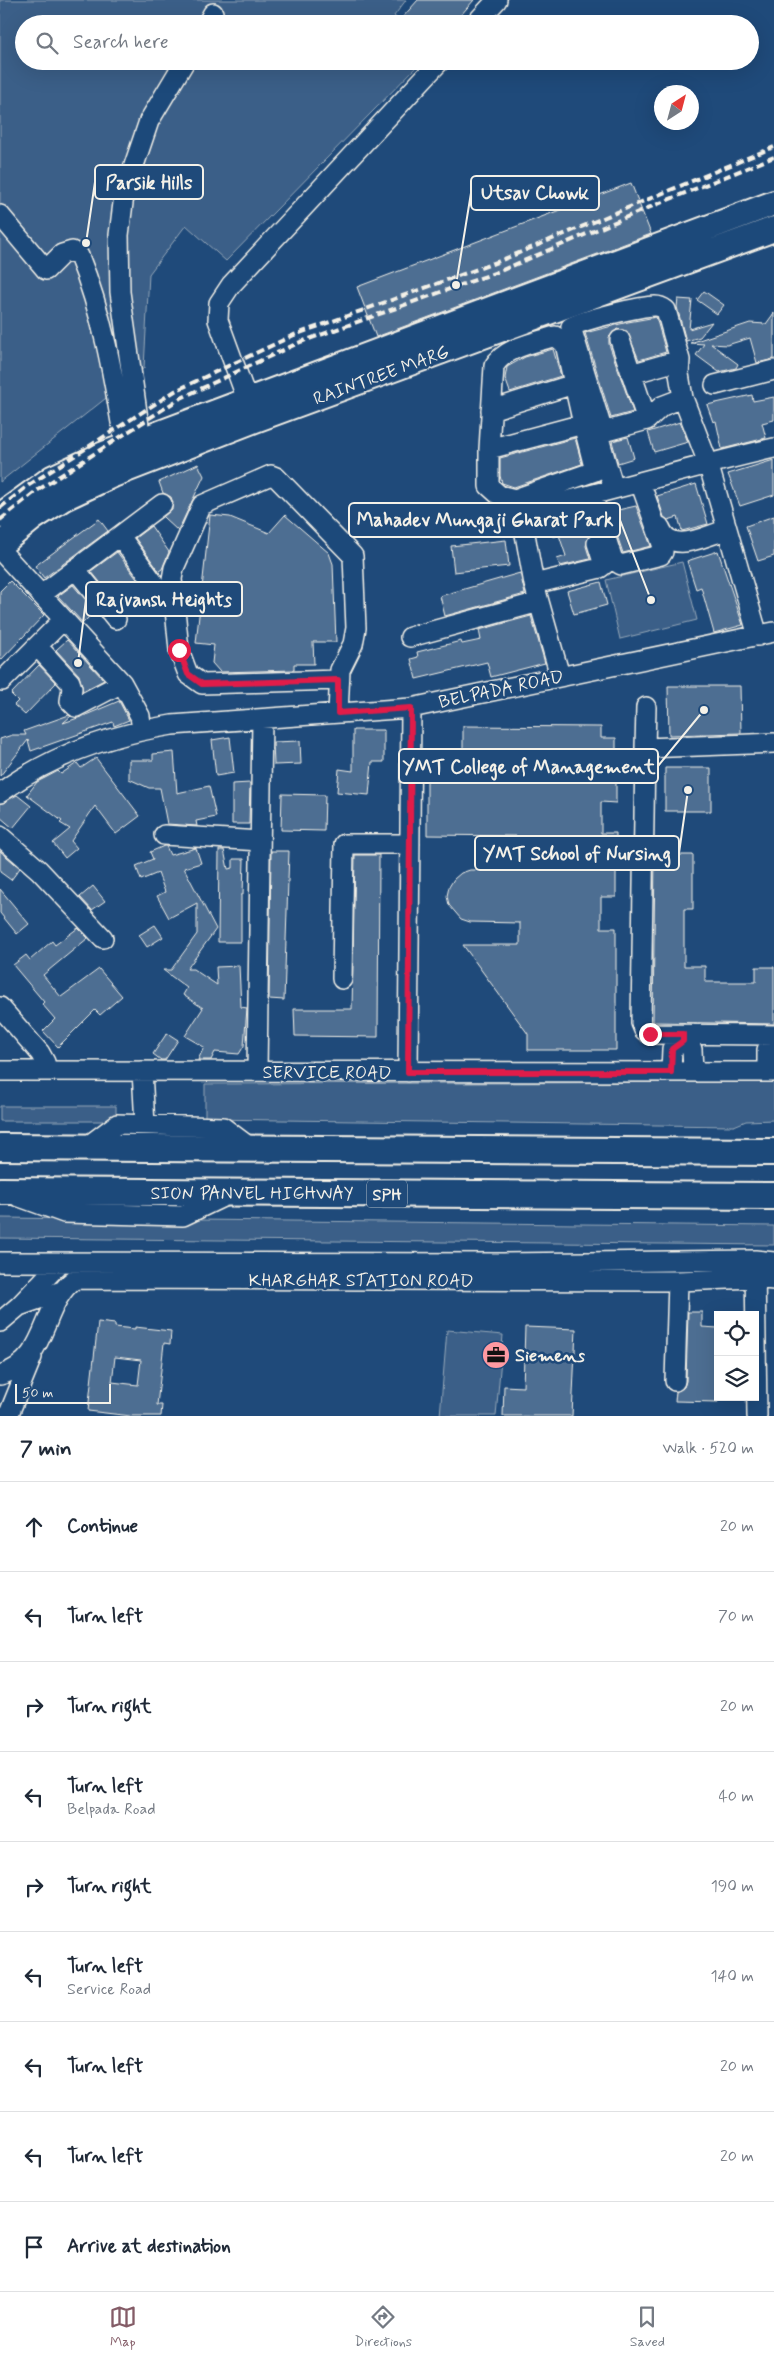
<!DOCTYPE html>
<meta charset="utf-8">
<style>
:root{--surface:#fff;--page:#f6f6f7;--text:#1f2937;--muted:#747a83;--line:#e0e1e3;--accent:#845c67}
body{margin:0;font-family:Mynerve,sans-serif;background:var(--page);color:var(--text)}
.controls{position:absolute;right:15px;bottom:15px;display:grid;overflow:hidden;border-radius:0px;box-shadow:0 5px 20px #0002}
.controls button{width:45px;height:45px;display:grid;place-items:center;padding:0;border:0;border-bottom:1px solid var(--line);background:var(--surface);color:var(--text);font:25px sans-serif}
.compass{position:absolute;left:654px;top:85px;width:45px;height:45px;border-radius:50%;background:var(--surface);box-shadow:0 5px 20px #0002;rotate:36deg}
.scale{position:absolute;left:15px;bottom:12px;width:96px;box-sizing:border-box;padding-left:5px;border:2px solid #f4f1e8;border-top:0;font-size:14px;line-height:18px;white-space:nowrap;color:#f4f1e8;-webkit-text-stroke:4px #1f4a7a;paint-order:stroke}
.stop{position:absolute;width:15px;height:15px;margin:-11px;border:4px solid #e11d48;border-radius:50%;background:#fff}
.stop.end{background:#e11d48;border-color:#fff;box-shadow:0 1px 5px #0008}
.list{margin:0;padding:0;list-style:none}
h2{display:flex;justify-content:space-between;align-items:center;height:65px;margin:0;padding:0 20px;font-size:21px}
h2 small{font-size:16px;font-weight:400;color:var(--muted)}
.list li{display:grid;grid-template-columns:32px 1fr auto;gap:15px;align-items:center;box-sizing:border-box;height:90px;padding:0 20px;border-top:1px solid var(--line)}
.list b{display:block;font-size:19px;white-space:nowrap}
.list p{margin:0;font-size:16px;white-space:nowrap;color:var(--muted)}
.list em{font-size:16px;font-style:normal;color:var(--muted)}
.icon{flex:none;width:28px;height:28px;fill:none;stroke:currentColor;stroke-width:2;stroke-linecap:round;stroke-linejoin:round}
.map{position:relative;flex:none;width:774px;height:1416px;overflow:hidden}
.search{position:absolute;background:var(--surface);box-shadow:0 5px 20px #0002;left:15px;right:15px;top:15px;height:55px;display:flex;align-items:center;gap:12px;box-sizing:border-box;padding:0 18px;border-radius:28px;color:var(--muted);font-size:19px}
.sheet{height:875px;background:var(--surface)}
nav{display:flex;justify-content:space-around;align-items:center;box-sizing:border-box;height:70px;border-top:1px solid var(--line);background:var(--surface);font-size:14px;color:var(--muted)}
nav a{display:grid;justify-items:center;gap:2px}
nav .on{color:var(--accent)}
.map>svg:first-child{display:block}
</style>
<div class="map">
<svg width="774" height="1416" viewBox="0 0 774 1416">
<rect width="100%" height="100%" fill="#1f4a7a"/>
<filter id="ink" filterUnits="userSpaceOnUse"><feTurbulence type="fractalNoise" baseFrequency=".02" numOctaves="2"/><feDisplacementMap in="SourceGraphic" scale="10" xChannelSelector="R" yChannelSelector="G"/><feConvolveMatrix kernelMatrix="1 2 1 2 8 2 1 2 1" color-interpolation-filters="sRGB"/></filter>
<g filter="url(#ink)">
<path fill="#3a5f88" stroke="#97a8b8" d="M0 0H406L394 16 404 24H24V61H422L226 261 186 225 149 274 144 368 0 482Z
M682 562 697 620 620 639 606 580Z
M774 1082V1120L746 1121 734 1126 205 1119V1084Z
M0 1106H116V1121H0Z
M0 1218 774 1226V1245L0 1238Z
M447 1330 503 1335 496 1416H440Z"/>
<path fill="#4d6e92" stroke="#f4f1e8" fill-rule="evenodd" d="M418 0H474L453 24H408L402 18Z
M631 183 651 234 376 337 357 287Z
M704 291 724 305 717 314 697 300Z
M678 299 692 300 689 329 712 322 700 337 686 341 677 307Z
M774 313V359L757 363 750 338 727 345 711 344 738 364 736 368 719 372 696 355 704 344 690 343 750 323 766 324Z
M656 317 666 352 639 360 627 331 617 329 609 337V344L633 412 611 418 585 333 628 322Z
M553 349 561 376 510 392 505 378 507 367 525 357Z
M752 395 753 401 774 397V420L762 423 766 438 722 449 716 421 713 422 707 405Z
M680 422 688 442 654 452 648 432Z
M628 437 634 458 618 463 612 441Z
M575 438 582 464 514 487 502 483 500 476V458Z
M774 460V495L740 506 728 474Z
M198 464 204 476 178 531 163 517 172 509 173 503 171 497 163 493 159 482Z
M696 484 708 524 682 531 678 517 668 520 664 517 657 496Z
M636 506 651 546 623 553 609 512Z
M581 513 589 535 586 546 590 559 560 566 557 559 566 556 559 535 553 537 549 525Z
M210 515 230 517 269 533 285 515 329 553 333 564 336 642H313L314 664H294V670L220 672 212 663 214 645 196 643Z
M774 516V556L758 561 746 526Z
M99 519 108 531 44 578 35 566Z
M151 526 169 552 162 569 159 571 135 538Z
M506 540 509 566 454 572 451 546Z
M718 551 743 625 714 633 701 587 696 589 687 561Z
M117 552 145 590 154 594 125 613 91 571Z
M520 573 525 594 445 616 440 596Z
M10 581 44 615 0 661V591Z
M601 582 607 605 574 614 567 591Z
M73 585 95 611 83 623 58 596Z
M531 616 545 663 491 677 487 662 416 679 411 659 418 657 417 652 461 641 462 644 481 640 479 630Z
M67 640 104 680 83 691 79 675 56 650Z
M39 665 56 683 25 715 14 705 18 701 11 694Z
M668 686H740L741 733 669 735Z
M119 701 129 720 114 726 113 722 31 751 28 740 0 776V739L12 735H26L24 731 69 715 71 716 63 723 81 717Z
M463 726 601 727V738H616V803L601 802V833H616V897H601V928H616V1050H528V1034L463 945H520V923L470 922 461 919 449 905 447 896 449 887 454 879 461 873 470 870H516V836L427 835V778H463Z
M353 730H384V762H372L369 795 337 792 339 769 353 771Z
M230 737 234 773 216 776 212 740Z
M300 741 301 764 274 765 273 742Z
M174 752 177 793 209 786 216 817 196 821 197 826 167 824 160 788H149L129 779V760H153V754Z
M96 758 140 816 116 834 95 806 71 841 77 848 65 858 53 843 70 829 60 823 62 821 27 795 37 782 45 778 58 771 61 774 77 763 81 768Z
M665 768H711V811H665Z
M250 783 249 824H232V784Z
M282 794 325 795 324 831 281 830Z
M17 795 31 806 13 828 0 817V804Z
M164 846H166L170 855 196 848 201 863 184 868 216 929 187 969H193L217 985 216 967 239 966 241 1007 247 1008 244 1046 239 1054 215 1052 211 1060H198L204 1047 185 1036 203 1008 183 995 187 988 163 970H171L197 934V903L169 918 157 896 165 892 158 873 141 880 136 866 153 859 150 852Z
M219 850H224L228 869 233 868V859H244L243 895H241V942H218Z
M0 851 20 868 11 880 0 872Z
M271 851H289L284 1000 269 999Z
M355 855H379L378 1037 295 1036 294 1009H352Z
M655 855H693V909H684V966H705V982H756V967H774V1024L653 1022Z
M93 886 105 901 92 910 80 897Z
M0 889 29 924 17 934 0 913Z
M155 925 163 937 147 947 139 935Z
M78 928 88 938 43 975 61 997 99 969 122 996 100 1015 95 1010 58 1047 43 1031 55 1019 42 1004 44 1002 13 965 26 955 30 960 52 941 55 945Z
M167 1033 178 1040 165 1060H161L153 1054Z
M688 1312H702V1327L718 1328V1402L675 1401 676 1392 684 1387 686 1381Z
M98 1322 115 1324V1327L135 1329V1327L171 1331 170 1344 164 1343 157 1405H162L161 1416H131L88 1411ZM115 1357 141 1360 138 1385 112 1382Z
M525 1327 576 1329 572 1416H503L504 1386 523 1387Z"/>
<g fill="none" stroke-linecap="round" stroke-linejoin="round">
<defs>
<path id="minor" d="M207 24 213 13
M475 24 497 0
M0 215 46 270 62 254 72 251 79 256C104 317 114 381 125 446
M620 340 647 420
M631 374 680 360
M715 385 774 370
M491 410 574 384
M252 413 218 320 219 303 231 285 440 61
M603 432 647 420 662 406 683 398
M141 440 120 292 119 235 124 195 149 121 185 61
M489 449 494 366C505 347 535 343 555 336L565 344 583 424
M614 489 599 438 603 432 571 327C582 320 641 306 655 306 660 306 662 307 666 310L680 360 679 374 683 398 708 463 758 636
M592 495 613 560 621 565 661 555 663 552 662 544 640 482
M515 499 595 471 583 424 489 449V486L499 495 515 499 521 512
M660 527C671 556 704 536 726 530
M120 536 154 583
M0 550 122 683 140 716 142 730
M75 569 116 619
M534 584 600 568 604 565 597 543
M41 595 162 504
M410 637 539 602
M37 646 70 682 72 688 70 701 76 707 122 683
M560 676 534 584 521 512C606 493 689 467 774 448
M2 681 63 620
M338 713 340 670 353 644 356 628 353 556 276 477 271 475 202 505 174 568 172 579 179 650 188 674 202 684 338 680
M774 743 645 748 641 1023 644 1030 650 1034 774 1035
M645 748 646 707
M0 793C51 755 110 735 172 725L411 708 774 632
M164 835 260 841
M0 836 39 870 103 938
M342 979 344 844H410
M0 1007 40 1053 45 1062 46 1071
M0 1071 774 1072
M142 1071 145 1125
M257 1071 262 719
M408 1072 411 708
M671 1072 672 1049 683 1041 692 1049 693 1072
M767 1072V1050L774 1044
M85 1148 117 1124 223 1127 251 1148
M17 1196 64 1213 183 1216 229 1194
M0 1262 503 1263 755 1260 774 1262
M60 1263 19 1306 62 1291
M755 1265 757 1416
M0 1322 19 1306
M0 1375C50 1361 40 1304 75 1279L678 1281 755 1278 774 1280
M675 1381 678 1281
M8 1416 32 1357"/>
<path id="major" d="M0 516 52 478 104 454 774 203
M0 545 33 518 64 498 113 475 255 420 774 229"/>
<path id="highway" d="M0 1147 774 1152
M0 1191 774 1196"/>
</defs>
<use href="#minor" stroke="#f4f1e8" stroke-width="22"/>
<use href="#major" stroke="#f4f1e8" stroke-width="28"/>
<use href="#highway" stroke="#f4f1e8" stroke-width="30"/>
<use href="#minor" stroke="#1f4a7a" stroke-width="19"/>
<use href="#major" stroke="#1f4a7a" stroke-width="24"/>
<use href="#highway" stroke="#1f4a7a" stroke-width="26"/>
<path stroke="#f4f1e8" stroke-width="4" stroke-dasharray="8 4" stroke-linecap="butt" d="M0 508 29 485 175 391 294 335 497 262 774 147
M0 520 35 492 179 399 298 343 500 271 643 210 774 157"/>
</g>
</g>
<g fill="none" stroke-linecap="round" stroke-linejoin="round" filter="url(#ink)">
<path stroke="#e11d48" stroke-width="6" d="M179 650 188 674 202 684 338 680V713L411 708 408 1072H671L672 1049 683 1041V1034H650"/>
</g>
<defs>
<symbol id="office-disc" viewBox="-11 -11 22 22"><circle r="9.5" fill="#ff9aa2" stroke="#1f4a7a"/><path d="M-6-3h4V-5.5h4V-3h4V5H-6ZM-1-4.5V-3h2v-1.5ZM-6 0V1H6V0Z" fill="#111"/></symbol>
</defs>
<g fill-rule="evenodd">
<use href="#office-disc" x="480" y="1339" width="32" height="32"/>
</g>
<g text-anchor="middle" stroke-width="5" stroke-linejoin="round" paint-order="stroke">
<rect fill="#1f4a7a" stroke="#b4bfc7" stroke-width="1" x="367" y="1180.5" width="40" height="27" rx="4"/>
<g font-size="16" font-weight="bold" fill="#f4f1e8">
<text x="387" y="1200">SPH</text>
</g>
<g font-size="18" fill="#f4f1e8" stroke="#1f4a7a">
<text transform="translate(381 375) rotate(-20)" y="6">RAINTREE MARG</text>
<text transform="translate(501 689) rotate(-12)" y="6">BELPADA ROAD</text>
<text x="327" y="1078">SERVICE ROAD</text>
<text x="252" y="1199">SION PANVEL HIGHWAY</text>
<text x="361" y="1286">KHARGHAR STATION ROAD</text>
</g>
<g font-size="18" font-weight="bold" fill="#f4f1e8" stroke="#1f4a7a" text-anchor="start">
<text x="515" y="1361">Siemens</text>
</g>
</g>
<path fill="none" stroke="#f4f1e8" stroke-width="2" d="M86 243L95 182M456 285L471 193M651 600L620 520M78 663L86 599M704 710L658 766M688 790L679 853"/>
<g fill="#f4f1e8" stroke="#1f4a7a" stroke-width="2">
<circle cx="86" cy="243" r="5"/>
<circle cx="456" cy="285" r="5"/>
<circle cx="651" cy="600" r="5"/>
<circle cx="78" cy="663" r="5"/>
<circle cx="704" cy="710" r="5"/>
<circle cx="688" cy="790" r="5"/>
</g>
<g fill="#1f4a7a" stroke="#f4f1e8" stroke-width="2">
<rect x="95" y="165" width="108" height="34" rx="5"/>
<rect x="471" y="176" width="128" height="34" rx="5"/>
<rect x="349" y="503" width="271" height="34" rx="5"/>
<rect x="86" y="582" width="156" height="34" rx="5"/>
<rect x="399" y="749" width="259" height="34" rx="5"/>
<rect x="475" y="836" width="204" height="34" rx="5"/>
</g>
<g font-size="19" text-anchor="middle" font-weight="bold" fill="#f4f1e8">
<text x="149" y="189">Parsik Hills</text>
<text x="535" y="199">Utsav Chowk</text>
<text x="485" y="526">Mahadev Mungaji Gharat Park</text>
<text x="164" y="606">Rajvansh Heights</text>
<text x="529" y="773">YMT College of Management</text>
<text x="577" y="860">YMT School of Nursing</text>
</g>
</svg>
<div class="controls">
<button><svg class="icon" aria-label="locate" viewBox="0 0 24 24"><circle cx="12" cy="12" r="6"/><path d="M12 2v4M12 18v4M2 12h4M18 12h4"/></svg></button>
<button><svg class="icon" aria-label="layers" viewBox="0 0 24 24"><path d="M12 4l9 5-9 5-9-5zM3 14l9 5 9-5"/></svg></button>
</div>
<svg class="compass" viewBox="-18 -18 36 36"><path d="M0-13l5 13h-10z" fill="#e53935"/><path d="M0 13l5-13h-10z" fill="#747a83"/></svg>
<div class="scale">50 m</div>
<div class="stop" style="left:179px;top:650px"></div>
<div class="stop end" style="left:650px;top:1034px"></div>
<div class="search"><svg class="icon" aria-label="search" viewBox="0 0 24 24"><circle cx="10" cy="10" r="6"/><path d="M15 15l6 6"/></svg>Search here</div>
</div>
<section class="sheet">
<h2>7 min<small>Walk · 520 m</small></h2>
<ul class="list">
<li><svg class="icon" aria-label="ahead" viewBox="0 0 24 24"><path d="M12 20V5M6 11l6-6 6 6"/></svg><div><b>Continue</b></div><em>20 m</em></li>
<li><svg class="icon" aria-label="left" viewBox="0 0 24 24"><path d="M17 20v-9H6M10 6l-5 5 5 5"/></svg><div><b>Turn left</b></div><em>70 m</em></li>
<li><svg class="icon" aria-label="right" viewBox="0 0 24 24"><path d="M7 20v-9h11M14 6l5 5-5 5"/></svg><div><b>Turn right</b></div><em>20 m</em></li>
<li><svg class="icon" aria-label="left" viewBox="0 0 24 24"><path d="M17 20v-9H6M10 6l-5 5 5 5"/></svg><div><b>Turn left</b><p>Belpada Road</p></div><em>40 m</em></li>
<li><svg class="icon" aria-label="right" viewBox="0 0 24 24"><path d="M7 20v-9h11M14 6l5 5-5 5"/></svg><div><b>Turn right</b></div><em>190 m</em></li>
<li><svg class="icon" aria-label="left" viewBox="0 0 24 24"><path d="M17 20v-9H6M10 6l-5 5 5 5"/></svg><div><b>Turn left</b><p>Service Road</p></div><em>140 m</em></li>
<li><svg class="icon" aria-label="left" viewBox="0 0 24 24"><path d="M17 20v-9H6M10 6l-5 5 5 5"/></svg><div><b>Turn left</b></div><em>20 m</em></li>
<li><svg class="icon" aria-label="left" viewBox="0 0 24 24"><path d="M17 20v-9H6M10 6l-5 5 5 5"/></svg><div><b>Turn left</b></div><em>20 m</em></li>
<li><svg class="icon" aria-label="arrive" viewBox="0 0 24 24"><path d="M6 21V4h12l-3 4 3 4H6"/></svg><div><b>Arrive at destination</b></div></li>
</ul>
</section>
<nav>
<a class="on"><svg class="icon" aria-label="map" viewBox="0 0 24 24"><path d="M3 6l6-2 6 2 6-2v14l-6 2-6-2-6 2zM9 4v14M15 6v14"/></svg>Map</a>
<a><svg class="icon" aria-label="directions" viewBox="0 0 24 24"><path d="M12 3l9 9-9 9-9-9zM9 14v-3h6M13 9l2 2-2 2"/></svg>Directions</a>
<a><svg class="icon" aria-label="saved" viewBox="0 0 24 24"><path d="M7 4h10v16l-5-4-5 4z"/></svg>Saved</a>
</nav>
